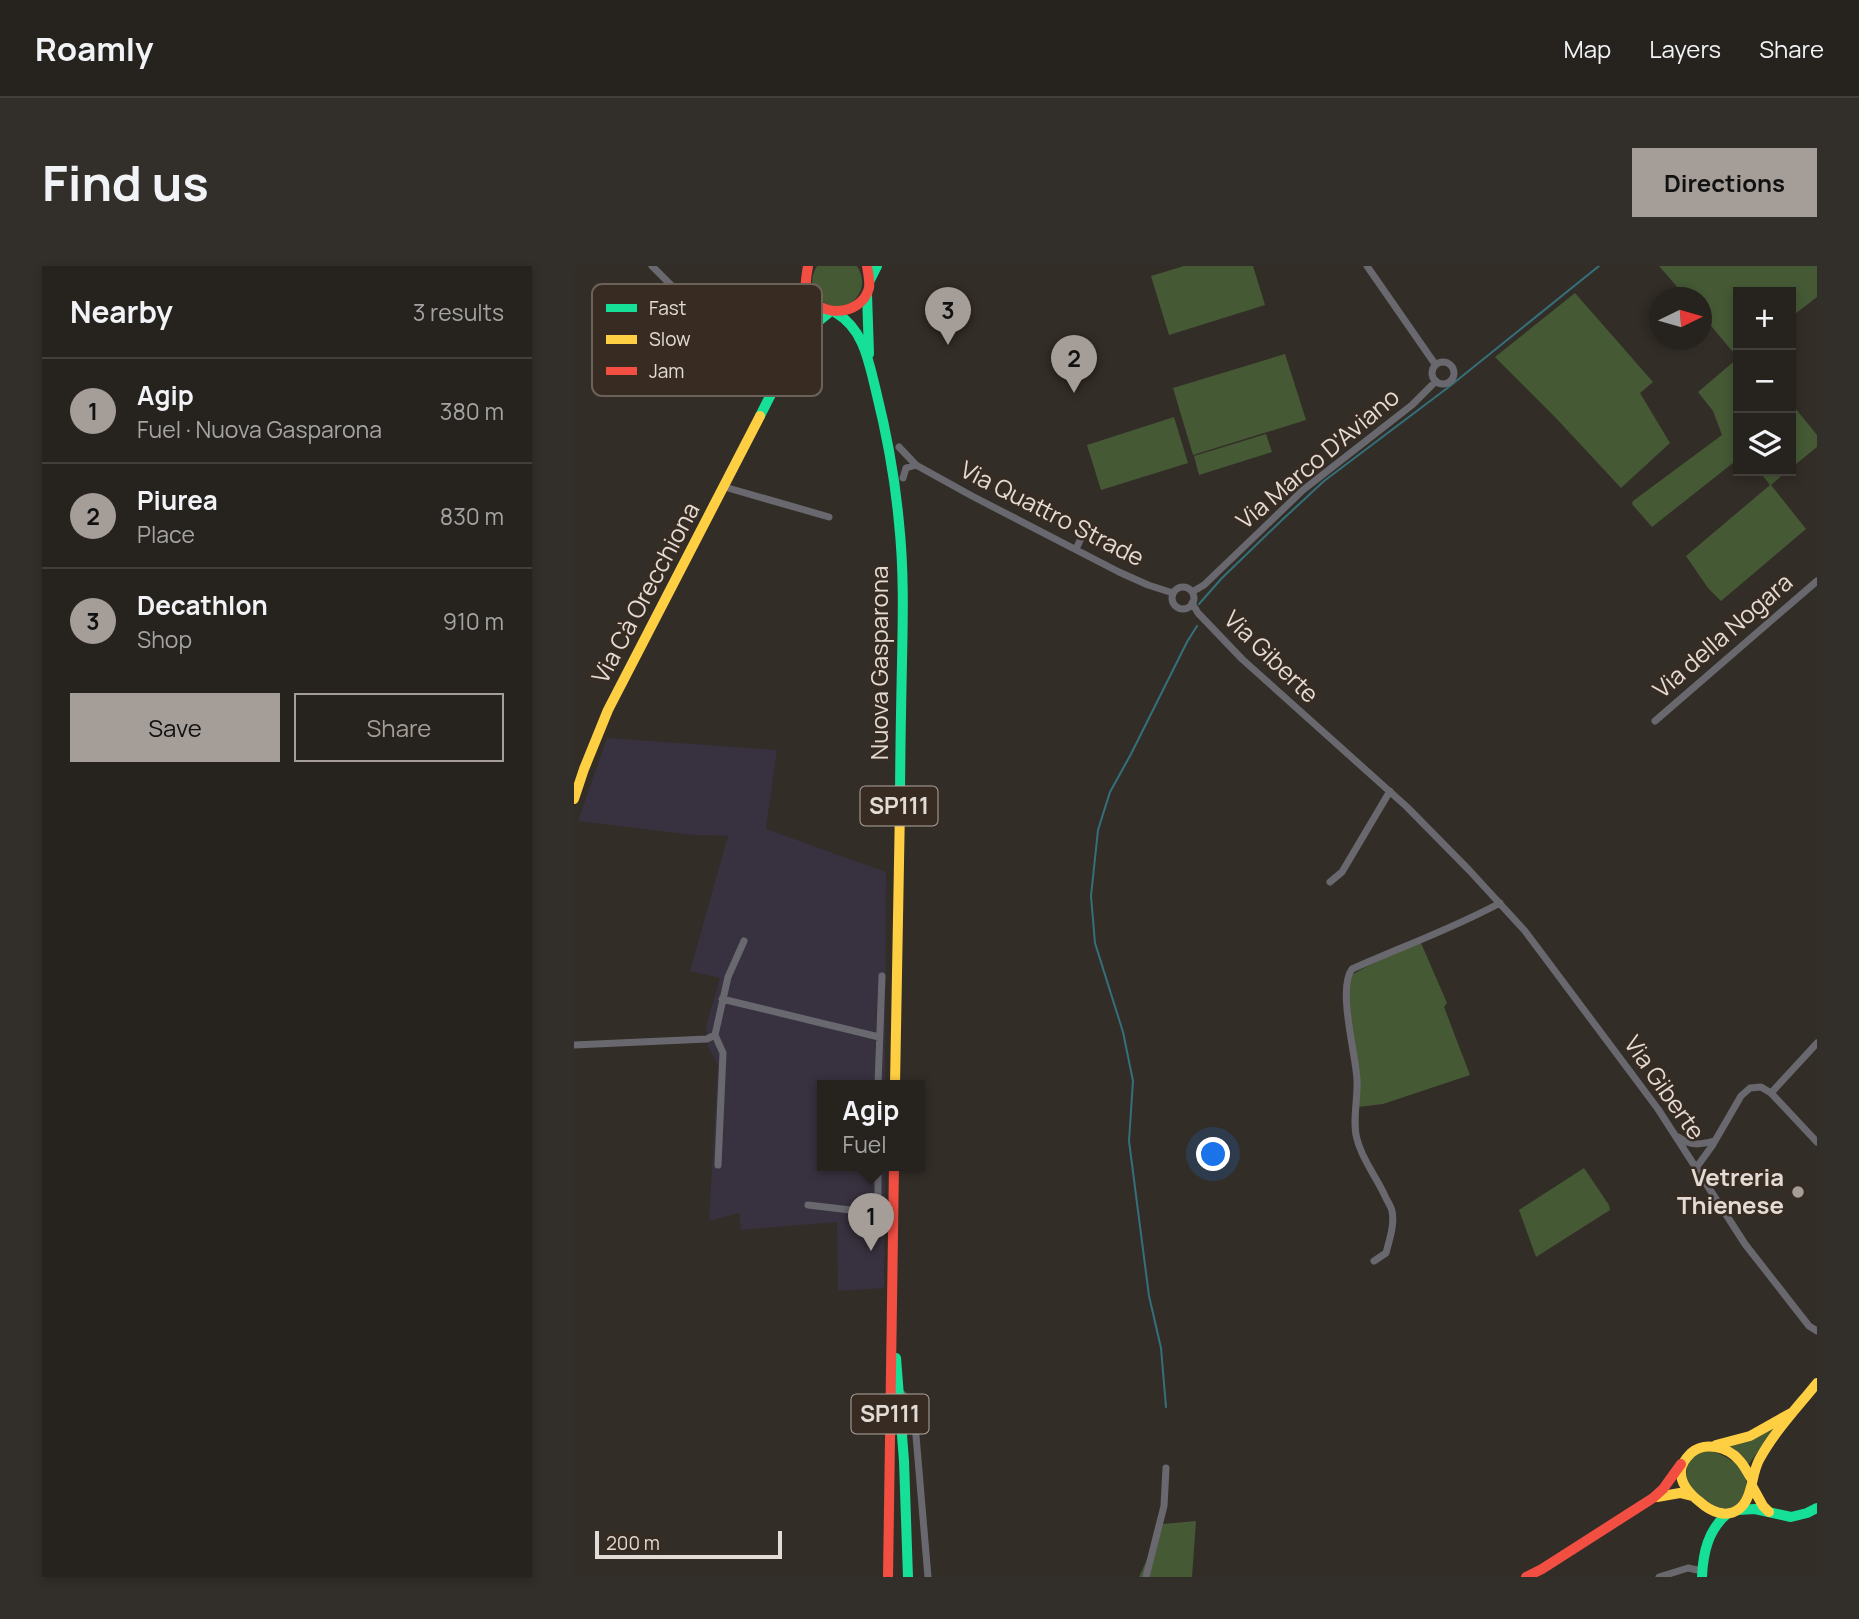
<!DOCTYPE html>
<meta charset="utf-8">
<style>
:root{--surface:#26221d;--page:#322f2a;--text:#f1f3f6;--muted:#a4a4a4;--line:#423f3b;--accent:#a59e98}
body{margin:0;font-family:Manrope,sans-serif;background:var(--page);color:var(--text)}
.controls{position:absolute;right:21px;top:21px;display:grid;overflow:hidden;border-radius:0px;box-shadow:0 4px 10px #0003}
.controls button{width:63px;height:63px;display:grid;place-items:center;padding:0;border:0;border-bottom:2px solid var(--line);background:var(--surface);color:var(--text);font:35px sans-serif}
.compass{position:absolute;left:1075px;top:21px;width:63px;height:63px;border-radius:50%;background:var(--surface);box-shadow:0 4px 10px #0003;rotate:85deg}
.scale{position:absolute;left:21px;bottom:18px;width:187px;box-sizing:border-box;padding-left:7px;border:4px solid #e3dbd5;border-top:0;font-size:19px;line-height:24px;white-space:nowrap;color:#e3dbd5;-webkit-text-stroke:5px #382c22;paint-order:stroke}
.you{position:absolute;left:640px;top:889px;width:24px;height:24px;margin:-18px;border:5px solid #fff;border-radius:50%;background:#1a73e8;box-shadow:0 0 0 10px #1a73e833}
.badge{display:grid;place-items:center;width:46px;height:46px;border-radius:50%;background:var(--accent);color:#111;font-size:23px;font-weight:700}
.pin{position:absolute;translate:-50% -58px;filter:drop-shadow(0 2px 4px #0008)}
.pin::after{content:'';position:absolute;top:37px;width:24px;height:21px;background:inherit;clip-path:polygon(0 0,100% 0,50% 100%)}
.popup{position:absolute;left:243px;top:814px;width:108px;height:91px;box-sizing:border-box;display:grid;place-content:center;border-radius:0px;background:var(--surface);filter:drop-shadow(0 2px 5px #0005);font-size:23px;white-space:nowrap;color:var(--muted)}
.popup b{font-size:26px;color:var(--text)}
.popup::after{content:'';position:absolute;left:50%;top:100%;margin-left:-14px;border:14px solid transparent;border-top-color:var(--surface)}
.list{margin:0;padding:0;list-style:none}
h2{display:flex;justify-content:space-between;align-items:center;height:91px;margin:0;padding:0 28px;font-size:30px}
h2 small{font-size:23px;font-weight:400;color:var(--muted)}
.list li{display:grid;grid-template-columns:46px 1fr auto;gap:21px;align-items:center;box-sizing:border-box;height:105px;padding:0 28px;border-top:2px solid var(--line)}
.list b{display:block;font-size:26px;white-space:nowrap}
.list p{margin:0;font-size:23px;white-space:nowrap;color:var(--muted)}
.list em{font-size:23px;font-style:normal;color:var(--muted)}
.actions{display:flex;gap:14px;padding:21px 28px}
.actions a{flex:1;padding:16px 0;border:2px solid var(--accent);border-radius:0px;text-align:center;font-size:24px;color:var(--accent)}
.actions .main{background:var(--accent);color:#111}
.icon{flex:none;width:38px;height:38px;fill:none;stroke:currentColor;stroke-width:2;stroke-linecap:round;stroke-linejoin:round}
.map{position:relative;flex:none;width:1243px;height:1311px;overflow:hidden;border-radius:0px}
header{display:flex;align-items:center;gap:42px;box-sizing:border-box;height:98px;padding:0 35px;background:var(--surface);border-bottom:2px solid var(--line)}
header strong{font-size:33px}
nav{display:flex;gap:38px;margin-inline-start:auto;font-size:24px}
.intro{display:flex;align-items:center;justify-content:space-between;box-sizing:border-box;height:168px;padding:0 42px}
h1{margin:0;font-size:49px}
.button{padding:18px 32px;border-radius:0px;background:var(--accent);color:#111;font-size:24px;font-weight:700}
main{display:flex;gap:42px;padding:0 42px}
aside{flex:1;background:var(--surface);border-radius:0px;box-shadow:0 4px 10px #0003}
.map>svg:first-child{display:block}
</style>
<header>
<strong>Roamly</strong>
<nav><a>Map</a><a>Layers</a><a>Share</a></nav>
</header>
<div class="intro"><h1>Find us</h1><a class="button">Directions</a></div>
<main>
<aside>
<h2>Nearby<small>3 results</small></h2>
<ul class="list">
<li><span class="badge">1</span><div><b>Agip</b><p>Fuel · Nuova Gasparona</p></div><em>380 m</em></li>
<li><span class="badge">2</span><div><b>Piurea</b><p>Place</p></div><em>830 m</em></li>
<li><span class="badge">3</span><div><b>Decathlon</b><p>Shop</p></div><em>910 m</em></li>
</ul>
<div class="actions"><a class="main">Save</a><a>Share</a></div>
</aside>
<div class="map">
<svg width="1243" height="1311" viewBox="0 0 1243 1311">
<rect width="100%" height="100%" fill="#332d27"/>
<path fill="#38313f" d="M33 472 203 484 192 563 312 606 311 819H248V899H311L310 1022 264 1025 263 956 167 964 165 947 135 955 144 799 134 780 132 760 146 712 116 705 154 570 120 569 4 555Z"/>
<path fill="#455935" d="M243 0H283C288 8 290 17 286 26 271 57 223 33 243 0Z
M610 0H679L691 39 595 69 577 10Z
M1085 0H1243V31L1217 51V26H1164V193L1078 261 1058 238 1059 235 1148 169 1139 145 1124 126 1164 92 1128 49V32L1112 31Z
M1001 27 1079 116 1066 127 1096 177 1047 222 981 151 921 91Z
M711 88 732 154 619 189 599 122Z
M1217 137 1243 169V181L1217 202Z
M600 151 614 197 527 224 513 179Z
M692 168 698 186 625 209 620 190Z
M1185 205H1213L1197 219 1232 263 1147 335 1134 322 1112 290 1196 219Z
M847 677 873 737 870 741 896 809 809 838 784 841 773 713C785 701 830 685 847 677Z
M1010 902 1035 939 1036 944 962 991 945 944Z
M1210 1150 1175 1198 1153 1181Z
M1136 1185C1148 1187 1171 1200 1172 1214 1173 1220 1171 1227 1170 1232L1163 1240 1152 1244 1142 1243 1114 1221 1112 1211 1113 1200 1118 1191 1127 1186Z
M622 1255 618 1311H565L589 1258Z"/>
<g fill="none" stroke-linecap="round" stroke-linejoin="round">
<path stroke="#34707c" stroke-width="2" d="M625 338 648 312 708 254 750 215 876 120 1025 0
M592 1141 587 1082 575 1030 555 875 559 815 549 766 521 677 517 630 524 564 536 526 557 488 613 376 623 360"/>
<path stroke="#69686f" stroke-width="7" d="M78 0 103 25 201 114 202 119
M793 0 861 98
M858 107a11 11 0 1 1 22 0a11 11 0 1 1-22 0Z
M325 181 342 199 398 230 545 306 574 319 599 327
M329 212 332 202 342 199
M151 220 154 222 255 251
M502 283 510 266
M598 332a11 11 0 1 1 22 0a11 11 0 1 1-22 0Z
M618 326 630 319 729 224 838 139 862 115
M618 337 624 347 668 393 833 541 895 604 951 665 1084 843 1171 978 1235 1060 1243 1065
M1081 455 1243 315
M756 616 768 606 816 525
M148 733 305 771
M141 769 149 787 144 899
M0 779 133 773 141 769 154 711 170 675
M304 819 308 710
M1197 827 1243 777
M1104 871C1117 880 1126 879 1140 875
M1122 902 1138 880 1167 830 1176 822 1187 821 1197 827 1243 876
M234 939 293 946 300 944 304 941V899
M800 995 812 987C815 975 821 958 818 945 817 940 813 935 811 930 802 910 788 894 783 873 778 856 784 832 783 814 782 788 763 723 778 703 827 681 878 663 926 637
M325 1125 334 1133 340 1146 354 1311
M572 1311 590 1240 592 1202
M1085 1311 1114 1302 1128 1305"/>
<path stroke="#16e098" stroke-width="10" d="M296 14 303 0
M293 28 295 88
M262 47C290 63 295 97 302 125 313 169 321 212 325 257 330 303 329 350 328 396 327 444 326 493 326 541
M222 75 229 48 231 22
M186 150 220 83 234 64 256 46
M322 1092 330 1195 334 1311
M1164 1244 1181 1243 1217 1251 1233 1247 1243 1242
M1128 1311C1129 1287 1134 1264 1153 1248"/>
<path stroke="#ffcf43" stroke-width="10" d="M0 533 10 503 34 444 186 150
M321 819 326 541
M1142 1179 1176 1170 1217 1147
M1177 1212C1173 1206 1170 1199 1165 1194 1154 1181 1131 1175 1117 1187 1112 1192 1107 1198 1107 1205 1106 1218 1117 1229 1126 1236 1136 1245 1152 1253 1165 1243 1179 1232 1177 1209 1185 1194 1200 1166 1223 1142 1243 1117
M1178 1220 1189 1240 1195 1246
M1083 1231 1106 1227 1118 1230"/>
<path stroke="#f24e42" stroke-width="10" d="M234 0C233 7 231 16 232 22 240 53 287 52 295 22 296 15 294 7 293 0
M314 1311 320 899
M952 1311 968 1303 1079 1232 1089 1223 1107 1198"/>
</g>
<circle fill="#a59e98" stroke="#382c22" stroke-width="2.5" cx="1224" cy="926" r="7"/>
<g text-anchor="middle" stroke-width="5" stroke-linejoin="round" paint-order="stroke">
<g fill="#382c22" stroke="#b0a69f" stroke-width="2">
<rect x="286.5" y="520.5" width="77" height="39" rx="5"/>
<rect x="277.5" y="1128.5" width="77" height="39" rx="5"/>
</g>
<g font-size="23" font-weight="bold" fill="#e3dbd5">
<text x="325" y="548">SP111</text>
<text x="316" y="1156">SP111</text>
</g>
<g font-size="24" fill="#e3dbd5" stroke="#382c22">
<text transform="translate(744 193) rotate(-40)" y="8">Via Marco D'Aviano</text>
<text transform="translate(478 248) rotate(27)" y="8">Via Quattro Strade</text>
<text transform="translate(72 327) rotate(-62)" y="8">Via Cà Orecchiona</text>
<text transform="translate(1149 370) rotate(-41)" y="8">Via della Nogara</text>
<text transform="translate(697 391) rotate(44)" y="8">Via Giberte</text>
<text transform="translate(306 397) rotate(-90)" y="8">Nuova Gasparona</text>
<text transform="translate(1090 822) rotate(55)" y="8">Via Giberte</text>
</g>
<g font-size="24" font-weight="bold" fill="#e3dbd5" stroke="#382c22" text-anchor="end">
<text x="1210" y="920">Vetreria<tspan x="1210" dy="28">Thienese</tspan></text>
</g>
</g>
<rect x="18" y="18" width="230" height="112" rx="10" fill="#382c22" stroke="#6b6158" stroke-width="2"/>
<rect x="32" y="38" width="31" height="8" fill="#16e098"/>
<rect x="32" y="69" width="31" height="9" fill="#ffcf43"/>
<rect x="32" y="101" width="31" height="8" fill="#f24e42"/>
<g font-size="19" fill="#e3dbd5">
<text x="75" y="49">Fast</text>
<text x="75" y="80">Slow</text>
<text x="75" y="112">Jam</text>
</g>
</svg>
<div class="controls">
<button>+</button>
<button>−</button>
<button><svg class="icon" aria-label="layers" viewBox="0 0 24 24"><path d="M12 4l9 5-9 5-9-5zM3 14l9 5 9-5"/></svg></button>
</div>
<svg class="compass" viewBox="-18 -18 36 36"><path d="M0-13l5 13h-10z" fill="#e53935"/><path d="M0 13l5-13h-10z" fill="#a4a4a4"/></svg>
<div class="scale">200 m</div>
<div class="you"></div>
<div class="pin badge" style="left:297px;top:985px">1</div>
<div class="popup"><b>Agip</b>Fuel</div>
<div class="pin badge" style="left:500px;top:127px">2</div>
<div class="pin badge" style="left:374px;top:79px">3</div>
</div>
</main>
